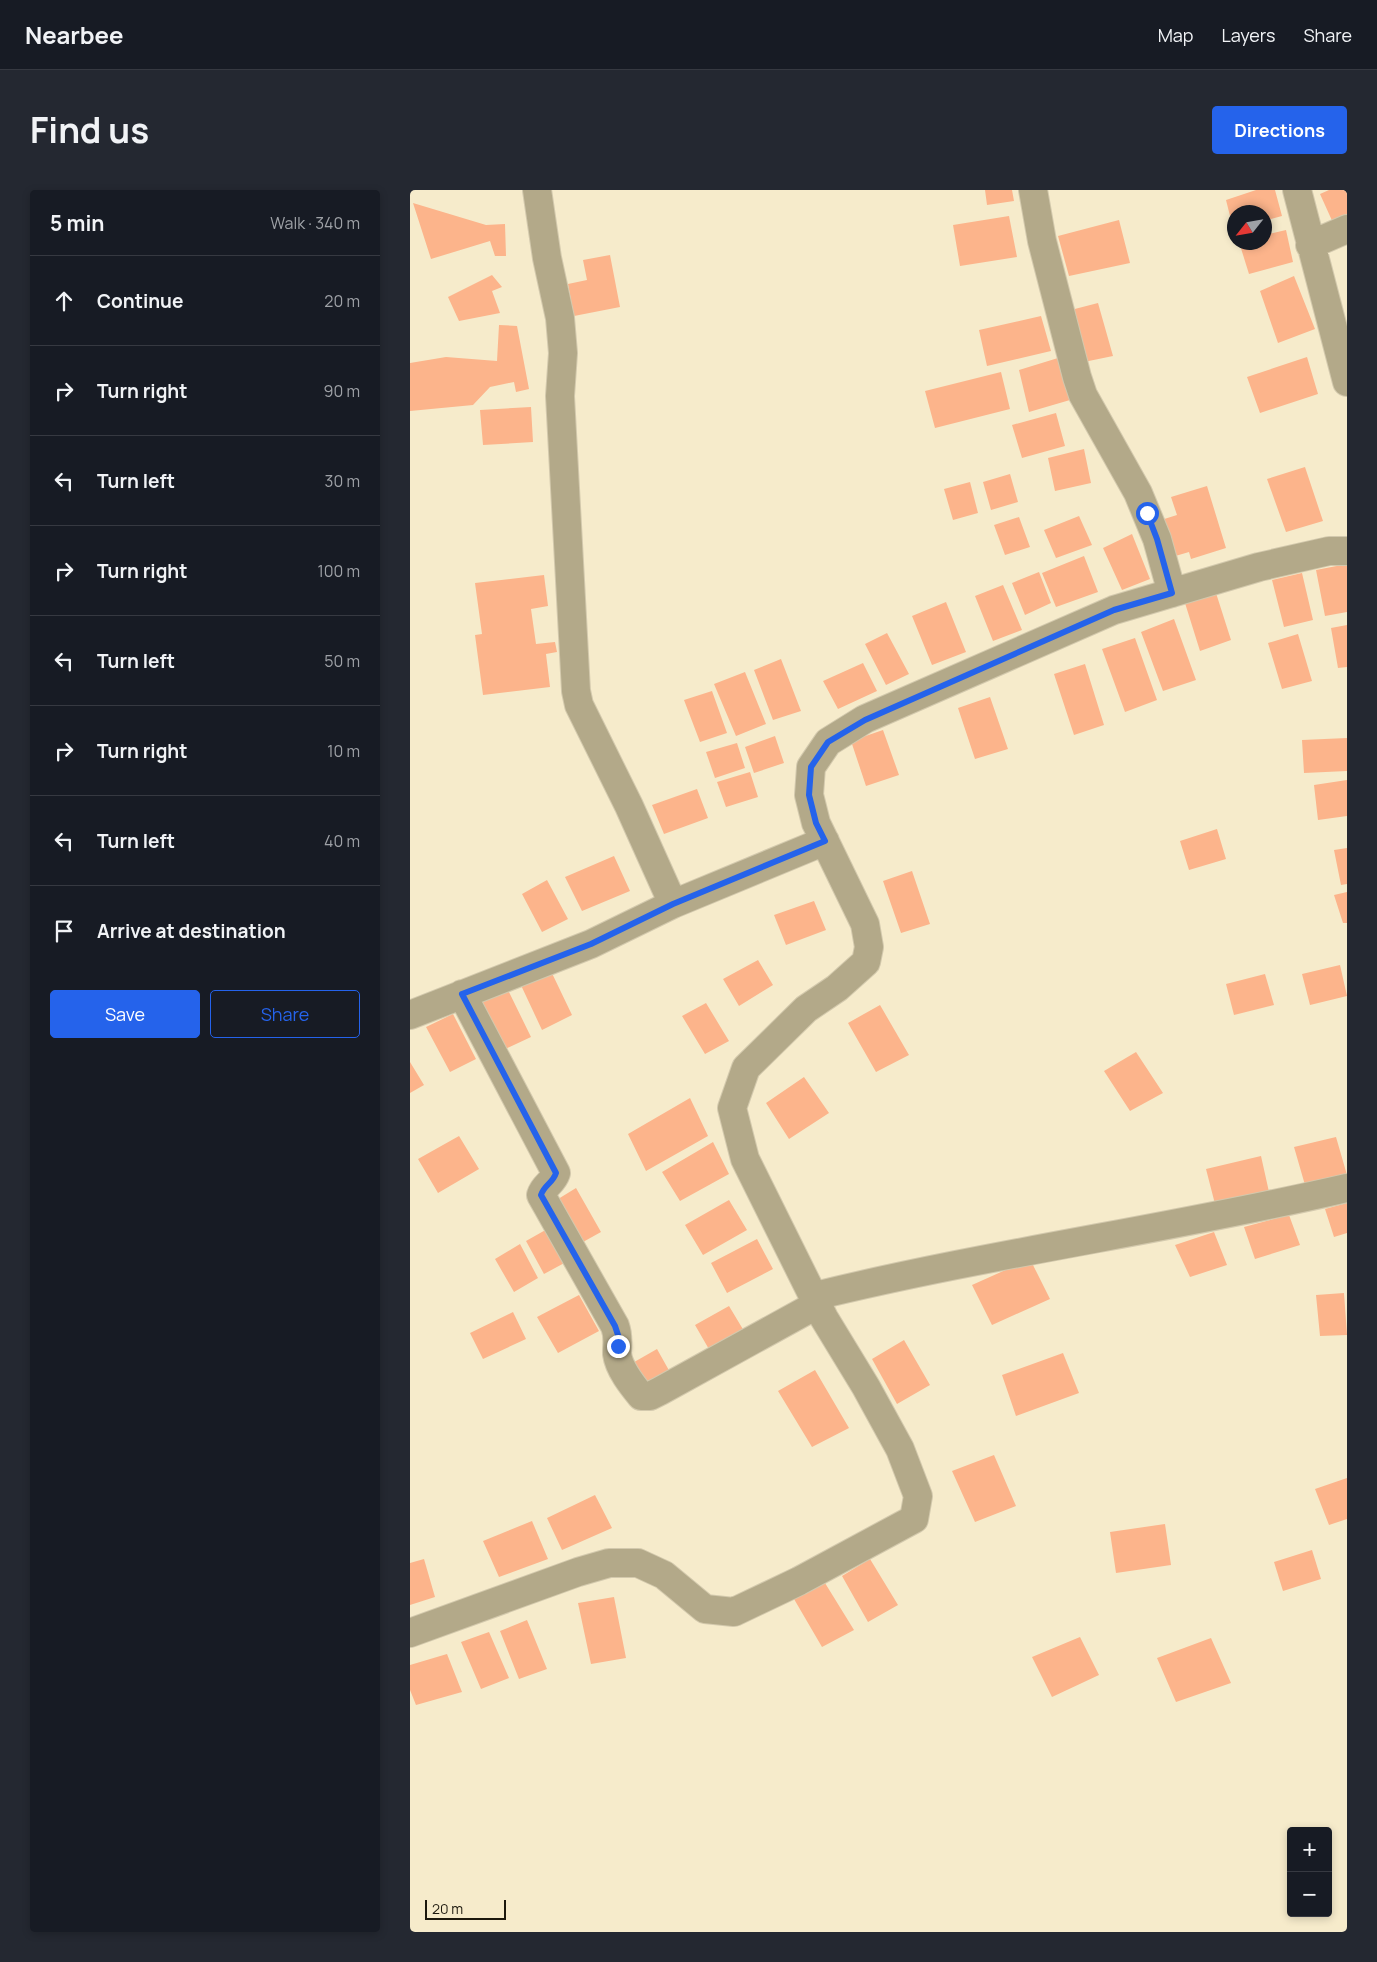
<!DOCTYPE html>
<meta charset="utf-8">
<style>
:root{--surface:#171b24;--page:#242831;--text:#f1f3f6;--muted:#9ea1a6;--line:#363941;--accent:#2563eb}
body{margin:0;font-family:Manrope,sans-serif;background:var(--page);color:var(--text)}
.controls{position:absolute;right:15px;bottom:15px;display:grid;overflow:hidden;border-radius:5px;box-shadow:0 2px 8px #0003}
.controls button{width:45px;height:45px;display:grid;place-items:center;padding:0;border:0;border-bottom:1px solid var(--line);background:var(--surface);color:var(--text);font:25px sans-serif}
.compass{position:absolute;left:817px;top:15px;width:45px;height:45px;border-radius:50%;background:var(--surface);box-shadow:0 2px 8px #0003;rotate:239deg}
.scale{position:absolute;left:15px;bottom:12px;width:81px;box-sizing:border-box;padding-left:5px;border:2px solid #1c180d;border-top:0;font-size:14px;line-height:18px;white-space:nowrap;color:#1c180d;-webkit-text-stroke:4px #f6ebcb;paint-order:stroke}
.stop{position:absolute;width:15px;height:15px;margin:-11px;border:4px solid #2563eb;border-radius:50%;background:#fff}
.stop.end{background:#2563eb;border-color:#fff;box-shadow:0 1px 5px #0008}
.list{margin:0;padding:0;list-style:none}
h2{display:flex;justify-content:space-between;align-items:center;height:65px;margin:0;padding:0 20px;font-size:21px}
h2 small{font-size:16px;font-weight:400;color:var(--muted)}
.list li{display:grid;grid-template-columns:32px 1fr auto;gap:15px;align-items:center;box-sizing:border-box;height:90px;padding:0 20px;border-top:1px solid var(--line)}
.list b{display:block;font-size:19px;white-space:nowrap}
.list em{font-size:16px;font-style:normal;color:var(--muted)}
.actions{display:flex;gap:10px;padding:15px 20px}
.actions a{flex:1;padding:11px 0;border:1px solid var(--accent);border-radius:5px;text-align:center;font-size:18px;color:var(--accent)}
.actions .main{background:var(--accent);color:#fff}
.icon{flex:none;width:28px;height:28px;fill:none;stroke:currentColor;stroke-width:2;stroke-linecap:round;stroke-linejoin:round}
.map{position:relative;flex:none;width:937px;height:1742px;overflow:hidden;border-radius:5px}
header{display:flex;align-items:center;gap:30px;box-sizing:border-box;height:70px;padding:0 25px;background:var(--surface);border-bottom:1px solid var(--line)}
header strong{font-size:24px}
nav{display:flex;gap:28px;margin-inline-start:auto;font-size:18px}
.intro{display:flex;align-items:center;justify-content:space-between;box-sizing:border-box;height:120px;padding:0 30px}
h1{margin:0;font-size:35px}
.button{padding:12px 22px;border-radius:5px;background:var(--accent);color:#fff;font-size:18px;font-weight:700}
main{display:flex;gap:30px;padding:0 30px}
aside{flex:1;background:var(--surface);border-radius:5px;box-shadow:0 2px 8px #0003}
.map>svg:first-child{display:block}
</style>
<header>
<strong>Nearbee</strong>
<nav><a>Map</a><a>Layers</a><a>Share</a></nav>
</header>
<div class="intro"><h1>Find us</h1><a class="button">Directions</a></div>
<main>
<aside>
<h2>5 min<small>Walk · 340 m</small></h2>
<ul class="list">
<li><svg class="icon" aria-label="ahead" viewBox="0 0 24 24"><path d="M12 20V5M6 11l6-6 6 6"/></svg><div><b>Continue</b></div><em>20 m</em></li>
<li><svg class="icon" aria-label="right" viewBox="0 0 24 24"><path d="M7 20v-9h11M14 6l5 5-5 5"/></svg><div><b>Turn right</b></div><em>90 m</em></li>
<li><svg class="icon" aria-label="left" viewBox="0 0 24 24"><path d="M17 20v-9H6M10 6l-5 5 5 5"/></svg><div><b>Turn left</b></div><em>30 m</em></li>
<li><svg class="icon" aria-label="right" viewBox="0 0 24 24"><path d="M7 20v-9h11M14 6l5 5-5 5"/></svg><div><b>Turn right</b></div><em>100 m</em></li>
<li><svg class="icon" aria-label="left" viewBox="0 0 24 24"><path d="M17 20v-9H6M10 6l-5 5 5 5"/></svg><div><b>Turn left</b></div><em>50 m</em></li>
<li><svg class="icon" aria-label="right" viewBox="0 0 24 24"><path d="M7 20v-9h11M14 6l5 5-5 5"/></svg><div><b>Turn right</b></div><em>10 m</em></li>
<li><svg class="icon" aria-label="left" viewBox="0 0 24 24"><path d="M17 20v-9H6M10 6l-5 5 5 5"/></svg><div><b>Turn left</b></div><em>40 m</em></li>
<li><svg class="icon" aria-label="arrive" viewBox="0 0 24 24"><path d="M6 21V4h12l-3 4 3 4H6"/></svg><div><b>Arrive at destination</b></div></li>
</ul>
<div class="actions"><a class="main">Save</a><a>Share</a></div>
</aside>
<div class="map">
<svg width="937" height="1742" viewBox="0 0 937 1742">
<rect width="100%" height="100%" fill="#f6ebcb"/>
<path fill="#fcb48b" d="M575 0H602L604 11 577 15Z
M846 0H865L872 26 854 31V22H824V42L816 10Z
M919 0H937V29L924 35 910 4Z
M3 13 76 35 95 34 96 66H85L80 51 21 69Z
M599 26 607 67 550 76 543 35Z
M709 30 720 73 659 86 648 46Z
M876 40 883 72 839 84 829 52H854V45Z
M200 65 210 117 164 126 158 94 177 90 173 70Z
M82 85 92 97 82 101 90 123 49 131 38 107Z
M884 86 905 139 868 153 850 101Z
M688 113 703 166 669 173 657 121Z
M631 126 641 161 577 176 569 140Z
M89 135 107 136 119 199 106 202 104 192 80 197 63 215 0 221V173L36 167 87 171Z
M897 167 908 204 850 223 837 187Z
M648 168 660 210 619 222 609 180Z
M591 182 600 219 525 238 515 201Z
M121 217 123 252 73 255 70 220Z
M646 223 655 256 612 268 602 235Z
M674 259 681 293 645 301 638 268Z
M895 277 913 331 876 342 857 289Z
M600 284 608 312 581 320 573 292Z
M560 292 568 323 543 330 534 299Z
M797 296 816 358 781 369 779 362 762 367 751 330 767 325 761 307Z
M669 326 682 355 646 368 634 340Z
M609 327 620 357 595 365 584 335Z
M722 344 740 389 712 400 693 358Z
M674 366 688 402 646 417 632 383Z
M937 374V422L915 426 906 380Z
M629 382 641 413 615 425 602 393Z
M892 383 903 430 874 437 862 390Z
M134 385 138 416 121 419 126 454 145 452 147 462 136 464 140 497 73 505 65 445 72 444 65 393Z
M593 395 612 440 583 451 565 406Z
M806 403 821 450 790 461 775 413Z
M536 412 556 462 522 475 502 426Z
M764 429 786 490 753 501 731 442Z
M937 435V477L928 478 921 438Z
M477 443 499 484 476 495 455 454Z
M888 444 902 491 872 499 858 453Z
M725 448 747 510 715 522 692 459Z
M371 469 391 521 363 530 344 480Z
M453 473 467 501 428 519 413 491Z
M675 474 694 535 664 545 644 484Z
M335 482 356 534 326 546 304 494Z
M302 501 317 543 290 552 274 510Z
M580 507 598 559 565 569 548 518Z
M473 540 489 585 456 596 441 551Z
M365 546 374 573 344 583 335 557Z
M937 548V581L894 583 892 550Z
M327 553 335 578 305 588 296 562Z
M340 582 348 607 316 617 307 592Z
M937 590V626L908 630 904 595Z
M287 599 298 628 254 644 242 615Z
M807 639 816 669 779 680 770 651Z
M937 658V694L931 695 924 660Z
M204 666 220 701 172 721 155 687Z
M502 681 520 734 491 743 473 691Z
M137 690 158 729 132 742 112 704Z
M937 702V733H933L924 705Z
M404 711 416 740 376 755 364 725Z
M348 770 363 795 329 816 313 789Z
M930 775 937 806 900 815 892 784Z
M139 777 162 825 132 840 109 791Z
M855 784 864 815 824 825 816 794Z
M97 798 121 847 93 860 68 810Z
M296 813 319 851 295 864 272 826Z
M470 815 499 865 466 882 438 833Z
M43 824 66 869 40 882 16 837Z
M726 862 753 903 720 921 694 881Z
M0 872 14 895 0 903Z
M394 887 419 923 379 949 356 913Z
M280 908 298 946 236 981 218 944Z
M49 946 69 979 28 1003 8 969Z
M926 947 937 985 895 995 884 957Z
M303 952 319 984 270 1011 252 982Z
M851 966 859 1002 805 1014 796 979Z
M166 998 191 1042 164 1057 140 1014Z
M319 1010 337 1040 293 1065 275 1035Z
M937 1013V1043L924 1047 915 1019Z
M879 1025 890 1055 845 1069 834 1037Z
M139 1038 158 1071 134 1084 116 1051Z
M804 1042 817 1075 780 1087 765 1055Z
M347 1049 363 1079 317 1103 301 1073Z
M110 1054 128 1088 104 1102 85 1069Z
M620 1069 640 1109 582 1135 562 1095Z
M934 1103 937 1145 910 1146 906 1105Z
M169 1105 189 1141 148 1163 127 1127Z
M319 1116 334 1141 300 1161 285 1135Z
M103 1122 116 1149 73 1169 60 1143Z
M494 1150 520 1195 487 1214 462 1169Z
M247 1159 261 1184 233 1200 219 1175Z
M653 1163 669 1203 606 1226 592 1185Z
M405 1180 439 1238 402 1257 368 1201Z
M584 1265 606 1316 565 1332 542 1281Z
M937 1288V1329L919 1335 905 1299Z
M185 1305 202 1338 152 1360 137 1328Z
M122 1331 138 1369 89 1387 73 1351Z
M755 1334 761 1375 706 1383 700 1342Z
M902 1360 911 1389 873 1401 864 1372Z
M14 1369 25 1407 0 1415V1373Z
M460 1369 488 1415 458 1432 432 1386Z
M415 1393 444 1440 412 1457 384 1409Z
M204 1407 216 1468 181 1474 168 1413Z
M117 1430 137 1479 109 1489 90 1441Z
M79 1442 99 1488 71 1499 51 1452Z
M670 1447 689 1485 642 1507 622 1467Z
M801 1448 821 1493 766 1512 747 1468Z
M37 1464 52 1502 6 1515 0 1500V1475Z"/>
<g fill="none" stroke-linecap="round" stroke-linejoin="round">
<defs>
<path id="minor" d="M127 0 137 68 150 128 153 163 150 206 166 501 169 515 219 616 263 714
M623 0 632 51 667 187 673 205 728 303 747 349 762 403
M887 0 937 192
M900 55 937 39
M52 804 146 983C143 993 134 995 131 1005L205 1136C209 1147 207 1153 207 1164 209 1179 222 1195 231 1206H240L250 1201 408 1114
M0 825 181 754 263 714 415 651
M405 1106C581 1063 761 1039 937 998
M0 1443 168 1382 199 1373H228L254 1385 295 1419 324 1422 389 1391 504 1329 508 1306 490 1259 456 1197 414 1128 335 969 322 918 336 878 396 819 427 798 456 772 459 757 455 734 406 633 399 605 401 577 418 552 455 529 704 420 849 377 919 361H937"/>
</defs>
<use href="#minor" stroke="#d3c9ad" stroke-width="30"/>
<use href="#minor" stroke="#b3a989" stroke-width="28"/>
</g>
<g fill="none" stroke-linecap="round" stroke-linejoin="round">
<path stroke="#2563eb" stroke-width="6" d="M208 1156 209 1148 205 1136 131 1005C134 995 143 993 146 983L52 804 181 754 263 714 415 651 406 633 399 605 401 577 418 552 455 530 704 420 762 403 747 349 737 323"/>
</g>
</svg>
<div class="controls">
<button>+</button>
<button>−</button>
</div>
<svg class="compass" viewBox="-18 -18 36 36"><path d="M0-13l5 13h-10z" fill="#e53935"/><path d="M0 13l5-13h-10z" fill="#9ea1a6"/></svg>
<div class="scale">20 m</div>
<div class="stop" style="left:737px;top:323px"></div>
<div class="stop end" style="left:208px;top:1156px"></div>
</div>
</main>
